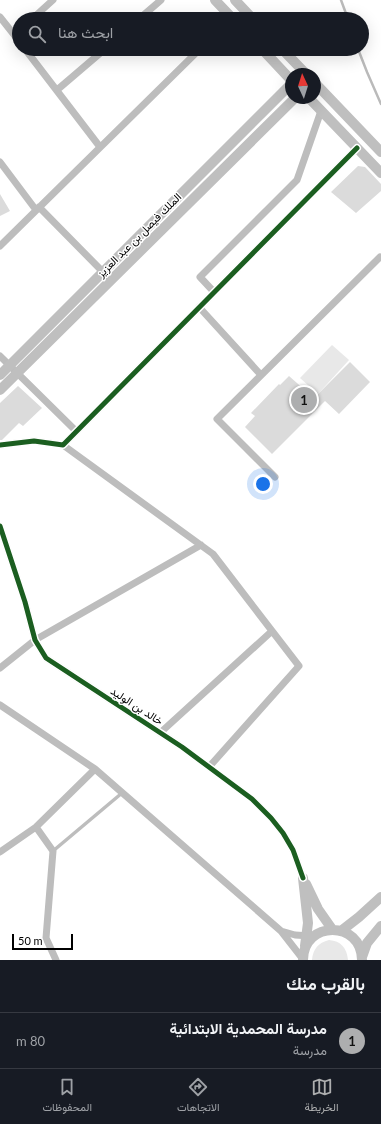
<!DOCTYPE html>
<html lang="ar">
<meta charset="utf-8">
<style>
:root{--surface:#171b24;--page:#242831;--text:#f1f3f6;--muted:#9ea1a6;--line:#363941;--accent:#adaeaf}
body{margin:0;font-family:Lato,Vazirmatn,sans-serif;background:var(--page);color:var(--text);direction:rtl}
.compass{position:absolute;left:285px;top:68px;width:36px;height:36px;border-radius:50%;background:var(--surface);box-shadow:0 4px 16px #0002;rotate:356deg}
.scale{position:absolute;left:12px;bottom:10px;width:61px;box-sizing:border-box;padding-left:4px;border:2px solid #000;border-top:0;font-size:11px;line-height:14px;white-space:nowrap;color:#000;-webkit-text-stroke:3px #fff;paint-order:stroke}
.you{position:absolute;left:263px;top:484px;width:14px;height:14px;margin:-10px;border:3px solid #fff;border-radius:50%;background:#1a73e8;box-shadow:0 0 0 6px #1a73e833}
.badge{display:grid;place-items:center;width:26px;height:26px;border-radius:50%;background:var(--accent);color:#111;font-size:13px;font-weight:700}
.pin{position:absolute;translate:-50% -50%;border:2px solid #fff;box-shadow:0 1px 4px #0006}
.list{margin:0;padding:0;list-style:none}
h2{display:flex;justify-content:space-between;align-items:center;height:52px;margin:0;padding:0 16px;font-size:17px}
h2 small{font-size:13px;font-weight:400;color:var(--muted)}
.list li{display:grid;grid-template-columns:26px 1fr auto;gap:12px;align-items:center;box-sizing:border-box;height:56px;padding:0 16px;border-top:1px solid var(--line)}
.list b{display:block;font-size:15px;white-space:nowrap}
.list p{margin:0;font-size:13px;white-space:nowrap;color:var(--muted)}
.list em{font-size:13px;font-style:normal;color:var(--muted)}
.icon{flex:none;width:22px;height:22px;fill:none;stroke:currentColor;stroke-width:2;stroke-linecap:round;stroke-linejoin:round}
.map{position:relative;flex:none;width:381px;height:960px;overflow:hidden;direction:ltr}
.search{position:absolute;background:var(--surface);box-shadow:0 4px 16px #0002;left:12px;right:12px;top:12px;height:44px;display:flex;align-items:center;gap:10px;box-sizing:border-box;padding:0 14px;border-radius:22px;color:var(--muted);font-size:15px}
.sheet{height:108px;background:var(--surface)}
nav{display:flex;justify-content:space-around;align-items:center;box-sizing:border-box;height:56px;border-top:1px solid var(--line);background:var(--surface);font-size:11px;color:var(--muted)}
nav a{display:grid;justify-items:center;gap:2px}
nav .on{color:var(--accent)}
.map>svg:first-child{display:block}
</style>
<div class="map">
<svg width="381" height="960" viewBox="0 0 381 960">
<rect width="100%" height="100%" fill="#fff"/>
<path fill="#e8e8e8" d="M332 345 349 360 318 394 300 378Z
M329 940C341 941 347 948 348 960H312C313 949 318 943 329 940Z"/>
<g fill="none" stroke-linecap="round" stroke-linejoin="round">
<path stroke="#bababa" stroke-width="2.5" d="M341 0 348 19
M358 49 367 72 381 104"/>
</g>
<path fill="#dbdbdb" d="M358 166 365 167 381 184V191L356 213 331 192Z
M0 194 10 211 0 216Z
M350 362 370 382 339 414 325 401 272 454 245 427 255 416 251 413 279 384 280 385 289 376 314 398Z
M18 386 42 408 23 426 19 423 2 440H0V403Z"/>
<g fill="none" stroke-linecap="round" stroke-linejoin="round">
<path stroke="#bdbdbd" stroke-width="3.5" d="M53 851 122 793"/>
<path stroke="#bdbdbd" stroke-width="7" d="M0 17 19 41
M32 19 53 0
M139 19 161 0
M25 49 100 147
M57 90 105 49
M0 162 36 210
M39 207 103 272
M0 246 200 49
M214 292 200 277 297 180 321 111
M199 307 261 375
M0 356 76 431
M0 445 34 441 63 445 357 148
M63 445 213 554 299 666 209 767
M275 477 217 419 380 257
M0 526 25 602 35 640 46 658 182 747 252 799 271 818 283 833 293 850 303 878
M0 668 35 640 201 545
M0 705 95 769 281 931
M160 733 272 631
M36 827 53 851 46 938 56 960
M0 852 36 827 95 769
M302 958 281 931 295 935 311 936"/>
<path stroke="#bfbfbf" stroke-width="10" d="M215 0 233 19
M235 0 253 19
M262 49 291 80
M282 49 306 74
M315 83 381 152
M309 98 381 173
M0 375 291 84
M0 390 295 98
M303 878 308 923 305 946
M306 884 318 909 332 929
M341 931 359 917 381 897
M362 957 367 943 381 926
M303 960C303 920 362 920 362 960"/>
<defs>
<path id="cycleway" d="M0 445 34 441 63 445 357 148
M0 526 25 602 35 640 46 658 182 747 252 799 271 818 283 833 293 850 303 878"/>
</defs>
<use href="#cycleway" stroke="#fff" stroke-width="8"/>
<use href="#cycleway" stroke="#1b5e20" stroke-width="5"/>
</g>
<g text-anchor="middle" stroke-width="3" stroke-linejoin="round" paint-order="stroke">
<g font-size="11" fill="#000" stroke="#fff">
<text transform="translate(139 235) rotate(-45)" y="4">الملك فيصل بن عبد العزيز</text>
<text transform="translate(137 706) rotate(33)" y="4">خالد بن الوليد</text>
</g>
</g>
</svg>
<svg class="compass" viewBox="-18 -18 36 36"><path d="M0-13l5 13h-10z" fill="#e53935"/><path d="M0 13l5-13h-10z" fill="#9ea1a6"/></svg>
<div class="scale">50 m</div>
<div class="you"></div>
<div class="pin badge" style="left:304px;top:400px">1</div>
<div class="search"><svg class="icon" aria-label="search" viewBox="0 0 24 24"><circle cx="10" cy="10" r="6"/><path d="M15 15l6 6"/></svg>ابحث هنا</div>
</div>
<section class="sheet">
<h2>بالقرب منك<small></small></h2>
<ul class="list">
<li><span class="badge">1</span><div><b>مدرسة المحمدية الابتدائية</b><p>مدرسة</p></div><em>80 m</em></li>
</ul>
</section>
<nav>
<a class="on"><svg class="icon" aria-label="map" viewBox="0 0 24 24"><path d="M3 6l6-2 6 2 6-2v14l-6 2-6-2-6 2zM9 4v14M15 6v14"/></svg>الخريطة</a>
<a><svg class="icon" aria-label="directions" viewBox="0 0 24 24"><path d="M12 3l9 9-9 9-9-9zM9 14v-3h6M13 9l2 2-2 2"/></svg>الاتجاهات</a>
<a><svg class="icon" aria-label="saved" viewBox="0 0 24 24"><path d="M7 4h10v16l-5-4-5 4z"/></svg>المحفوظات</a>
</nav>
